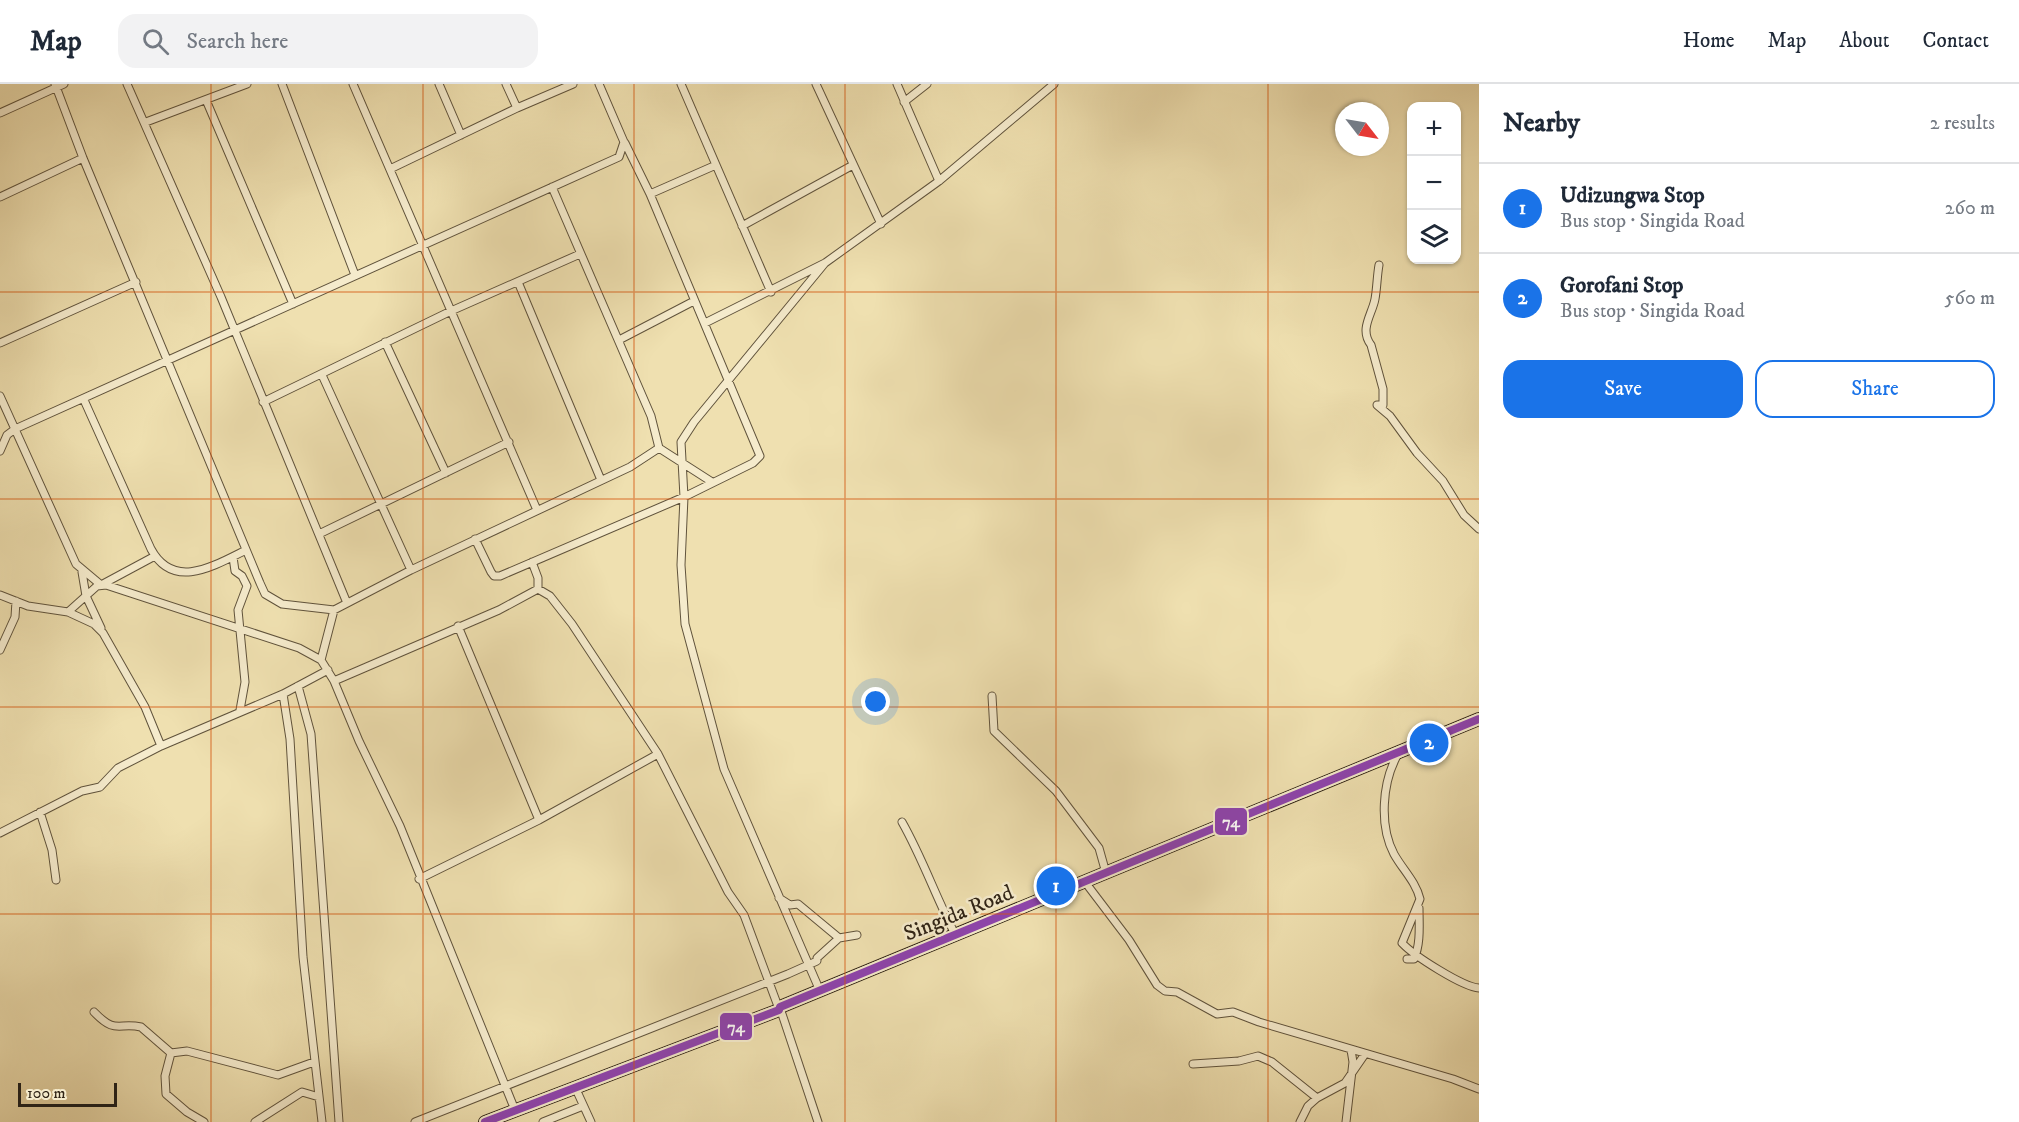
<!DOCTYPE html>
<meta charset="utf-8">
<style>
:root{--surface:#fff;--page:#f2f2f3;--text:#1f2937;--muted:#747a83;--line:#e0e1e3;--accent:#1a73e8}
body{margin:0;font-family:"IM FELL DW Pica",serif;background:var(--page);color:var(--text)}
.controls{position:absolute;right:18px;top:18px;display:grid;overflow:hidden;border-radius:12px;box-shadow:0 2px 4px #0004}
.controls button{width:54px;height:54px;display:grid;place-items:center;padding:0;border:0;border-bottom:2px solid var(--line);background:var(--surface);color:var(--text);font:30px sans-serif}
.compass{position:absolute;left:1335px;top:18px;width:54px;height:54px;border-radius:50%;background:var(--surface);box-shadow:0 2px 4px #0004;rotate:121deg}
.scale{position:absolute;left:18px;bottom:15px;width:99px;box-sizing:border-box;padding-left:6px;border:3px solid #302416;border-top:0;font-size:16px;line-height:21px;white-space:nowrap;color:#302416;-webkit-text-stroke:4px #f5ebcc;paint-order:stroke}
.you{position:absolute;left:876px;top:618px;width:21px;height:21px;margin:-15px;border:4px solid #fff;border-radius:50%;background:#1a73e8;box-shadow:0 0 0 9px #1a73e833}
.badge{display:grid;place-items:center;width:39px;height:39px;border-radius:50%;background:var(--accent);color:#fff;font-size:20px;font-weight:700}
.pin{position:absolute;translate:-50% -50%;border:3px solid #fff;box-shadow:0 2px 6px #0006}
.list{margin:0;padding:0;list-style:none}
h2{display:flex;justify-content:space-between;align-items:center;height:78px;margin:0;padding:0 24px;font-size:26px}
h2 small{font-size:20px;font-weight:400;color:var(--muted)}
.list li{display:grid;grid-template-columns:39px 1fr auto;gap:18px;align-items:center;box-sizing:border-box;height:90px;padding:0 24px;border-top:2px solid var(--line)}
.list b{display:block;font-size:22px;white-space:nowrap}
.list p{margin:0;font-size:20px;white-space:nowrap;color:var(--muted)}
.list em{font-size:20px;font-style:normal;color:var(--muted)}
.actions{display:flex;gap:12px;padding:18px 24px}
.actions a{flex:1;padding:14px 0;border:2px solid var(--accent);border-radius:18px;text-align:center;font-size:21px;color:var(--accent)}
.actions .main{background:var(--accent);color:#fff}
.icon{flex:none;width:33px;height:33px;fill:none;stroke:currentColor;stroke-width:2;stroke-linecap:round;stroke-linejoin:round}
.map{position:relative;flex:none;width:1479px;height:1038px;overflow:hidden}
header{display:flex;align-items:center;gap:36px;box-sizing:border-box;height:84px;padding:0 30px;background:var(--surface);border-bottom:2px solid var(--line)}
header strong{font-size:28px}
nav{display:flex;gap:33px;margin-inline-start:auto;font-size:21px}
.search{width:420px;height:54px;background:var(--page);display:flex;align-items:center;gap:15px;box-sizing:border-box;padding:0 21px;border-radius:18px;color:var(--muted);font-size:22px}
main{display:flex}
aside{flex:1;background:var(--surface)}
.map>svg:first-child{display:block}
</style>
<header>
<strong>Map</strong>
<div class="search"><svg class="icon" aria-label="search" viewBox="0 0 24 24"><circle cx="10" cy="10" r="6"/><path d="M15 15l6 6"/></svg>Search here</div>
<nav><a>Home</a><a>Map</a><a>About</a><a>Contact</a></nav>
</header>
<main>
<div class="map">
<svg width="1479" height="1038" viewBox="0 0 1479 1038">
<rect width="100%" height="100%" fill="#efe0b0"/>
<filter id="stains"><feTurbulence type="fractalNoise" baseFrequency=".00333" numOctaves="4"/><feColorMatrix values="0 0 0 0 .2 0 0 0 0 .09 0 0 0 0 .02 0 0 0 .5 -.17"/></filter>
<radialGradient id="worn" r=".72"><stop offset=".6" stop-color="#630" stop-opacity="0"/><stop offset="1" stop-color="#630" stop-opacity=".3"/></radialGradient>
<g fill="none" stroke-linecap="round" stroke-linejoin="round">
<defs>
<path id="street" d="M55 0 83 74 260 499 265 510 282 520 334 526 411 486 630 383 659 364 651 332 552 103
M127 0 221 213 347 519
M282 0 355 191
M353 0 537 426
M439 0 461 51
M506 0 517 24
M681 0 771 208
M816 0 881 140
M897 0 939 97
M206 16 293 220
M904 18 927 0
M0 29 64 0
M146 38 247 0
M390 85 517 24 573 0
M650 110 716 81
M0 113 83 74
M742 142 853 81
M1379 181C1377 192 1377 204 1375 215 1372 231 1359 245 1371 261L1383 305V321H1377L1390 332 1417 369 1443 397 1464 431 1479 445
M518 198 601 396
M705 239 825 179 939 97 1054 0
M619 256 694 217
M385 258 446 389
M0 259 136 198
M322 291 411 486
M0 312 76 480 101 501 155 472
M84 316 151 465C173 506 212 483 246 466
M263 318 451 227 580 170
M659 364 712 398
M0 367 7 351 15 345 619 73 624 58 599 0
M319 450 509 358
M475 455 491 488 494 492H500L684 413 753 379 760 372 650 110 625 59
M233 473 235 487 242 492 247 502 238 526 245 598 240 626
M532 478 538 494V505
M82 488 86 512 101 544
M0 511 28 522 68 528 97 502 106 501 299 564 321 576 334 597 359 657 400 742 515 1026
M68 528 94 540 103 549 145 623 161 662
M458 542 539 736
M0 566 15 533 16 517
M321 576 334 526
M334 597 499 526 538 505 550 512 572 540 658 670 728 808 744 831 779 925
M298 602 311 650 339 1038
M283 610 290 655 303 873 322 1038
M992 612 994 647 1056 707 1099 764 1106 789
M1398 670C1382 698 1379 742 1394 770 1403 786 1416 798 1420 815L1402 859C1414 872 1463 903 1479 904
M40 728 52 766 56 796
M902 738C923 775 936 814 956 852
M0 749 82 707 100 703 118 684 161 662 283 610 328 586
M419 795 539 736 658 670
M1085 798 1129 856 1157 901 1165 907 1177 908 1217 930 1233 928 1259 938 1453 995 1479 1005
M779 814 790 821 798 820 839 854 857 851
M1407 875H1414C1421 859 1419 841 1419 824
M820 907 724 685 685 540 681 481 684 413 681 358 694 338 825 179
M780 924 818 1038
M94 928C116 951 118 938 141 943L171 969
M171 969 187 967 278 991 314 978
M171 969 165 992 166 1010 187 1028 204 1038
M1193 980 1239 977 1258 972 1272 978 1317 1014 1345 999 1365 970
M575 1003 591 1038
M255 1038 302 1008 319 1013
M415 1038 788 890 817 877V874L839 854
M543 1038 583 1022
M1300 1038 1308 1022 1317 1014
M1346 1038 1353 978 1351 966"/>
<path id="highway" d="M485 1038 779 926 780 923 1479 635"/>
</defs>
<use href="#street" stroke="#60533c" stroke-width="9"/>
<use href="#highway" stroke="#302416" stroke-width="14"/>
<use href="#street" stroke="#f5ebcc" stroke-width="7"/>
<use href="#highway" stroke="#efe0b0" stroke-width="12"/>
<defs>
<path id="bus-1" d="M485 1038 779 926 780 923 1479 635"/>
</defs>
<use href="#bus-1" stroke="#f5ebcc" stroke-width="12"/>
<use href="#bus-1" stroke="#8e44ad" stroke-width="8"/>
</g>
<path fill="none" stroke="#d6540d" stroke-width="1.5" stroke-opacity="0.55" d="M211 0V1038M423 0V1038M634 0V1038M845 0V1038M1056 0V1038M1268 0V1038M0 208H1479M0 415H1479M0 623H1479M0 830H1479"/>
<g text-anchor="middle" stroke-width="5" stroke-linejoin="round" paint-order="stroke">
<g font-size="22" fill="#302416" stroke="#f5ebcc">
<text transform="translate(958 828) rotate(-22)" y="8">Singida Road</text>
</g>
</g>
<g stroke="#f5ebcc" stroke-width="2">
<rect x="1214" y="723" width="34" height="29" rx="6" fill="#8e44ad"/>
<rect x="719" y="928" width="34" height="29" rx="6" fill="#8e44ad"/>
</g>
<g font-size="16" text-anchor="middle" font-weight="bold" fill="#fff">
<text x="1231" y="743">74</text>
<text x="736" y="948">74</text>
</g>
<rect width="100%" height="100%" filter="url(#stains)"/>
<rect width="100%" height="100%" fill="url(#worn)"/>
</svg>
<div class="controls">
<button>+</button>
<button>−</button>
<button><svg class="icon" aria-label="layers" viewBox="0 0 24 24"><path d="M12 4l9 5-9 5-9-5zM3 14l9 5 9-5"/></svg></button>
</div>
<svg class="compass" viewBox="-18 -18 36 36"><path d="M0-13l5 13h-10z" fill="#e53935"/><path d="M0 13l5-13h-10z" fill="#747a83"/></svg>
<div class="scale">100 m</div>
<div class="you"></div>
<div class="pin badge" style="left:1056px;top:802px">1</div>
<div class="pin badge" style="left:1429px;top:659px">2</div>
</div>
<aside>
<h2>Nearby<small>2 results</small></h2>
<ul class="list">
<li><span class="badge">1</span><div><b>Udizungwa Stop</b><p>Bus stop · Singida Road</p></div><em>260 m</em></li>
<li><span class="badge">2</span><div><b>Gorofani Stop</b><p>Bus stop · Singida Road</p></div><em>560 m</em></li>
</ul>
<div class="actions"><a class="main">Save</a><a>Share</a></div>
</aside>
</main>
